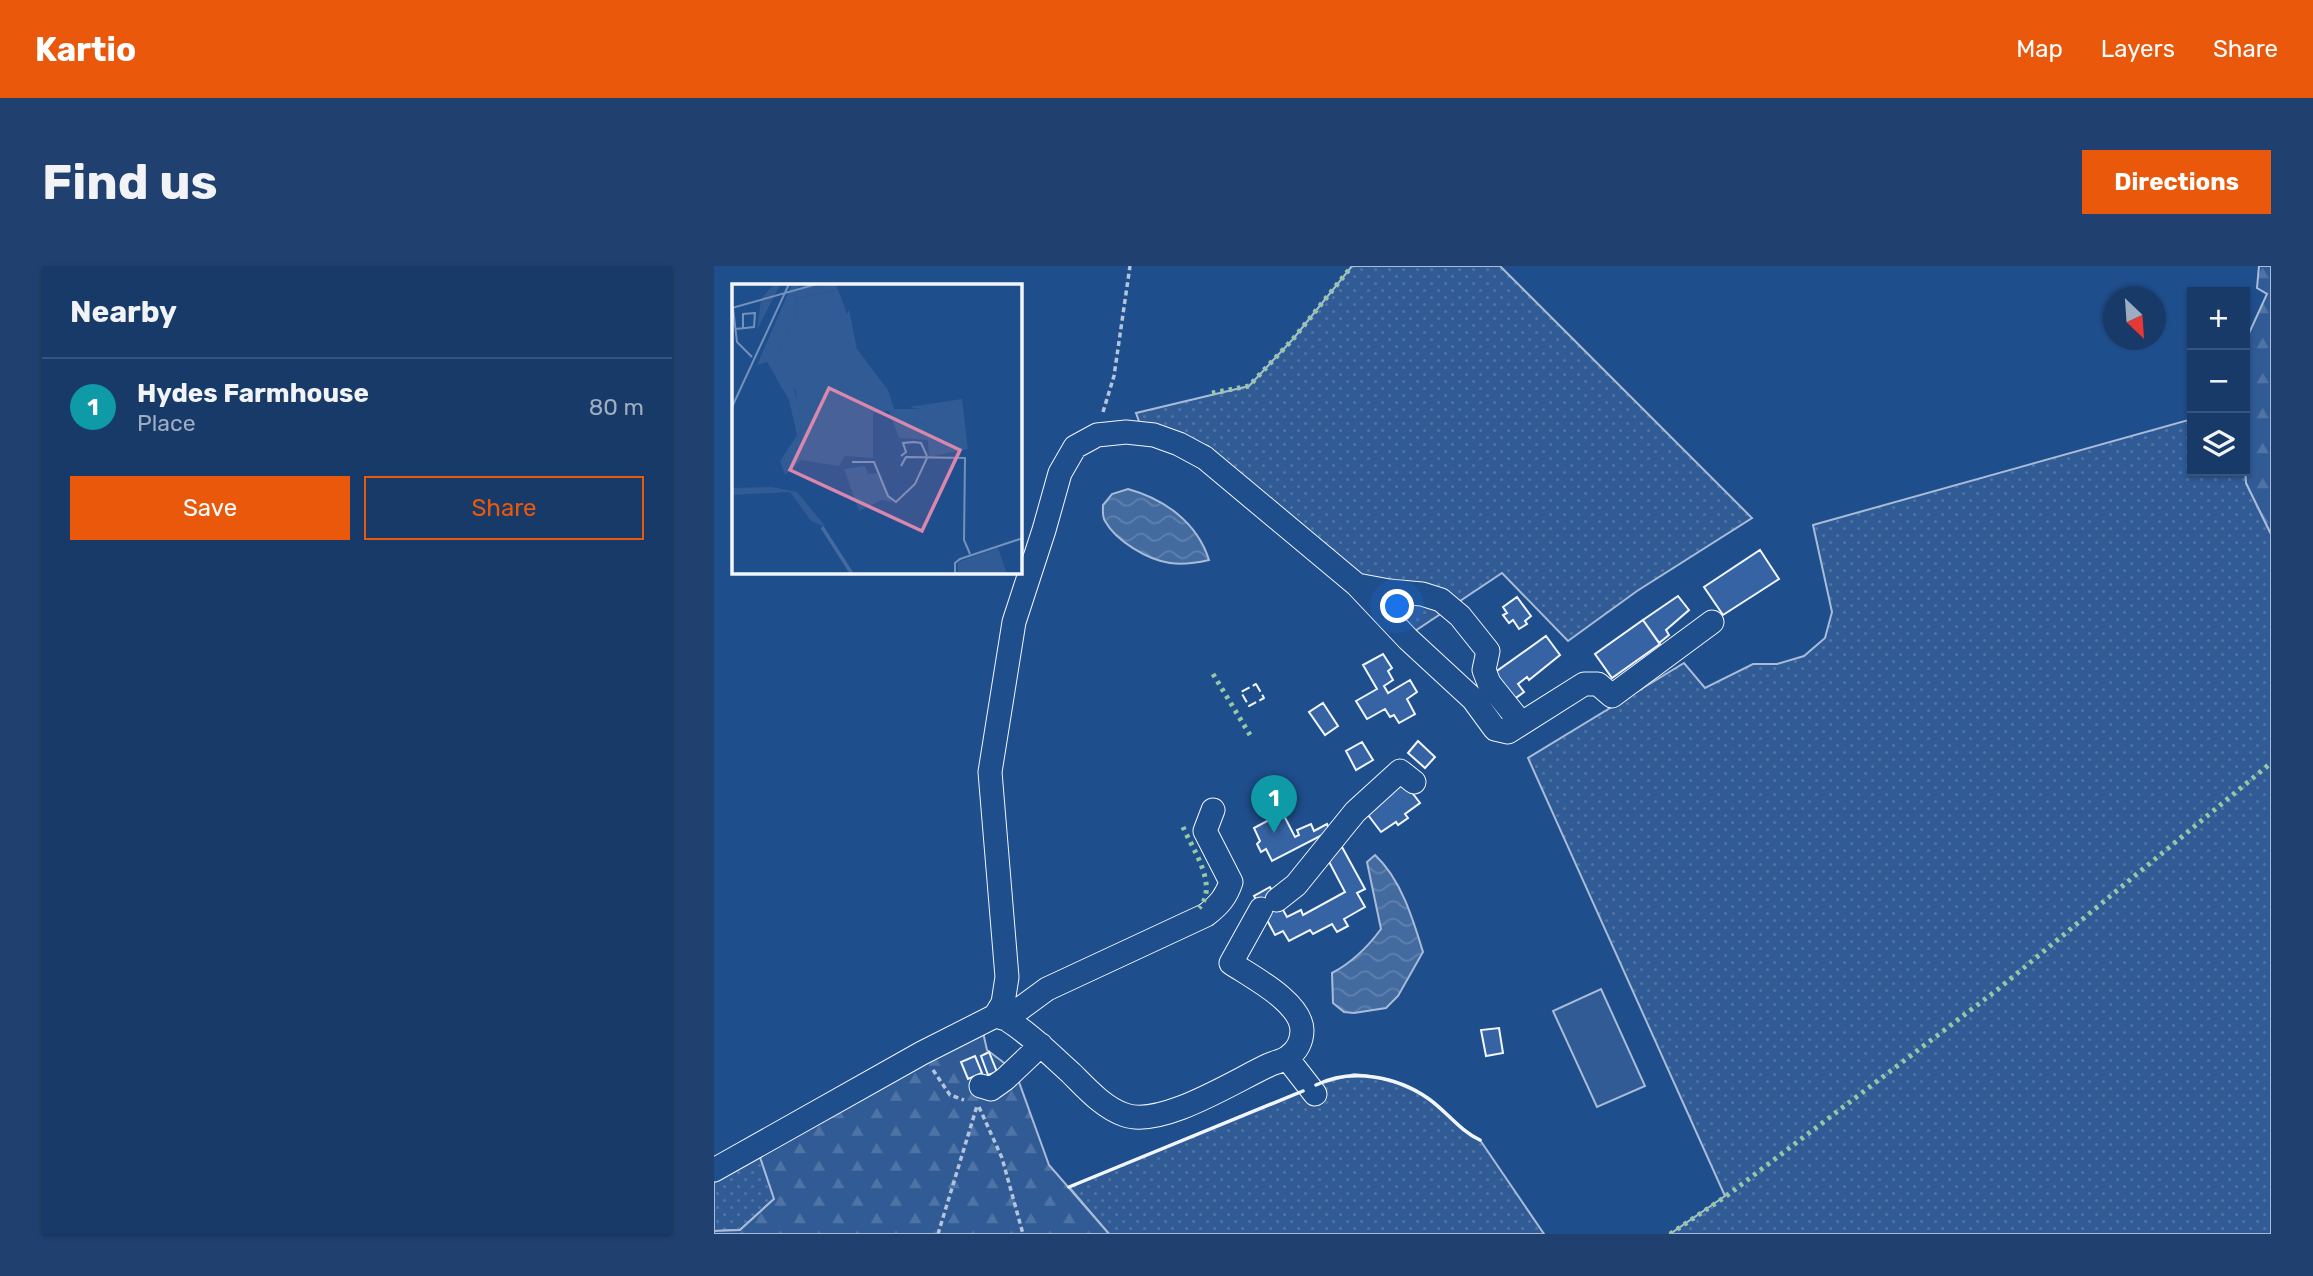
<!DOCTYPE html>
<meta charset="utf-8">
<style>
:root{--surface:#173a69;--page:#20416f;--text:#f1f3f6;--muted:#9eadc0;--line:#36547d;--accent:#ea580c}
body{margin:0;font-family:Rubik,sans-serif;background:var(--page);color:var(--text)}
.controls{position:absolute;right:21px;top:21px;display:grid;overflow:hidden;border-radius:0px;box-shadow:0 2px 5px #0004}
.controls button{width:63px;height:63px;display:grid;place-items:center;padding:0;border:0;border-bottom:2px solid var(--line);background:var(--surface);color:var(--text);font:35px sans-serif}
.compass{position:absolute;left:1389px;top:21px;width:63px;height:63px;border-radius:50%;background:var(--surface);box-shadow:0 2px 5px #0004;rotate:155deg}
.you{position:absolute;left:684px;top:341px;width:24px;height:24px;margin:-18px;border:5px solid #fff;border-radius:50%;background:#1a73e8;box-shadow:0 0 0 10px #1a73e833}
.badge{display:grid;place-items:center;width:46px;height:46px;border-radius:50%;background:var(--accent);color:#fff;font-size:23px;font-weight:700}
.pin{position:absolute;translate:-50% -58px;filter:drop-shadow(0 2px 4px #0008)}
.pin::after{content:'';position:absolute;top:37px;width:24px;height:21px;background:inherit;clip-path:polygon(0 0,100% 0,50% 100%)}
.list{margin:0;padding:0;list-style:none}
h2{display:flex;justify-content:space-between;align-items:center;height:91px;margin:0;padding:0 28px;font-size:30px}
h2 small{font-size:23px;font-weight:400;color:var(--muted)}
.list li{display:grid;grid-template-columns:46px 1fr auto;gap:21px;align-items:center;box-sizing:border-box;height:98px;padding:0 28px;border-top:2px solid var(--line)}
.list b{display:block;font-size:26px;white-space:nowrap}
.list p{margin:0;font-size:23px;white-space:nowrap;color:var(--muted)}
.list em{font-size:23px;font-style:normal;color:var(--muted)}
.actions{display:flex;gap:14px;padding:21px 28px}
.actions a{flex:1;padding:16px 0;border:2px solid var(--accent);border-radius:0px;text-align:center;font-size:24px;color:var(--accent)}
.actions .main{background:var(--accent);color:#fff}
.icon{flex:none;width:38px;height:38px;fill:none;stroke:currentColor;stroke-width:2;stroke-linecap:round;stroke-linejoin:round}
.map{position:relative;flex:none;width:1557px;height:968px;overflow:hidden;border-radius:0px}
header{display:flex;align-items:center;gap:42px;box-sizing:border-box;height:98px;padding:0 35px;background:var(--accent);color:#fff}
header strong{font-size:33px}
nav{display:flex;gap:38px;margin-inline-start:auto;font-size:24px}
.intro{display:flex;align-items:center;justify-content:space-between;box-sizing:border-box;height:168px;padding:0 42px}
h1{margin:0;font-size:49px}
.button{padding:18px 32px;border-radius:0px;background:var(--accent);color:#fff;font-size:24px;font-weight:700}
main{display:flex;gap:42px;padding:0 42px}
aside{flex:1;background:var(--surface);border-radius:0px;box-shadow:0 2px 5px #0004}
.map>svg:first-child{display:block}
</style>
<header>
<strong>Kartio</strong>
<nav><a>Map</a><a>Layers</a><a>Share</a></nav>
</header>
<div class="intro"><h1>Find us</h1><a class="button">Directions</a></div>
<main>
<aside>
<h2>Nearby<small></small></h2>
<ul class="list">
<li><span class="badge" style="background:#0f9aa8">1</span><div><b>Hydes Farmhouse</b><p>Place</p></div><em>80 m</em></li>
</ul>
<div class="actions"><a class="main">Save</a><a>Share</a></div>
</aside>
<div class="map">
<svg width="1557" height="968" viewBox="0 0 1557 968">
<defs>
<pattern id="grass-dots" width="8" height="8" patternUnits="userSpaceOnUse" patternTransform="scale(1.75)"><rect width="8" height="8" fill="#305b95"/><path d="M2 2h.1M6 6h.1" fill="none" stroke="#4e73a5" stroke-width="1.8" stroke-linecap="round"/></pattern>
<pattern id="forest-firs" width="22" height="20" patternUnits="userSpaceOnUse" patternTransform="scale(1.75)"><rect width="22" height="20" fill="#305b95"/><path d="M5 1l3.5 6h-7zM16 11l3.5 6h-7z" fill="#4e73a5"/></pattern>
<pattern id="water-waves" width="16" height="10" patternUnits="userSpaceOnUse" patternTransform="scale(1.75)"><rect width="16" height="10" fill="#446ba0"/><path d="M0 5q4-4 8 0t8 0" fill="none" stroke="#5f81ae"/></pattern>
</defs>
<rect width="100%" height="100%" fill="#1f4e8c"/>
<path fill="url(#grass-dots)" stroke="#a8bbd7" stroke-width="2" d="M638 0H786L1038 252 923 325 854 375 788 307 698 367 494 180 427 161 422 147 535 120 579 73Z
M1478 153V205H1531V194L1532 217 1557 268V968H956L1011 930 814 492 970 397 991 422 1039 398H1063L1090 390 1111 372 1118 346 1099 259Z
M640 808C670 810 705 823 727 843 740 854 750 866 766 874L830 968H395L355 921 602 819Z
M46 891 61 932 26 964 0 965V916Z"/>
<path fill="url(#forest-firs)" stroke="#a8bbd7" stroke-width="2" d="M1545 0H1557V268L1532 217 1531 194V76L1553 28 1543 22Z
M268 762 273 784 301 805 335 899 395 968H0V965L26 964 60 933 46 891Z"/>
<path fill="#305b95" stroke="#a8bbd7" stroke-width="2" d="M887 723 931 820 883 841 839 745Z"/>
<path fill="url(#water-waves)" stroke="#a8bbd7" stroke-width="2" d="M414 223C450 233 483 256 495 294 482 297 469 299 456 297 434 294 402 275 391 255 388 250 389 244 389 239L398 228Z
M661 589C687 613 699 653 709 686L684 730 672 742 640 747 630 746 619 737 618 707C639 696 653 682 667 663L653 596Z"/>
<path fill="#3563a3" stroke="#f2f6ff" stroke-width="2" d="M1046 284 1065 313 1009 349 990 321Z
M964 330 975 344 952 364 955 369 945 377 929 354Z
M803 331 817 350 811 355 813 358 805 363 799 354 795 357 789 349 793 347 789 341Z
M929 354 946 378 898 412 881 388Z
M832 370 846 389 815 414 813 411 804 418 810 426 799 434 780 407Z
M669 388 678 402 674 405 679 414 670 420 674 427 696 414 703 426 693 433 701 448 685 457 680 449 676 451 671 443 653 453 642 435 663 423 649 399Z
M609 437 624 460 611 469 595 446Z
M704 475 721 491 711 502 694 487Z
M648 476 659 494 642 504 632 485Z
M690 516 706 537 691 548 694 552 684 559 682 556 667 566 651 545Z
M566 542 581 571 585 569 583 564 597 558 600 565 613 558 616 565 558 595 552 583 547 586 543 578 546 575 540 562 555 554 552 549Z
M628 581 651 623 643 627 651 641 630 653 634 660 623 666 618 658 599 668 596 664 575 675 569 665 561 669 540 630 556 621 573 651 587 644 589 649 631 626 612 590Z
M785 762 789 787 772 790 767 764Z
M275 786 283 806 274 809 267 790Z
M261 790 268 807 254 813 247 796Z"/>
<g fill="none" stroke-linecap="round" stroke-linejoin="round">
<defs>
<path id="minor" d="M643 319 675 325 708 328 727 334 746 350 774 385 770 404 775 417 807 457
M563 634 582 619 641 546 686 505 700 516
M281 750 292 753 333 723 492 649C505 639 512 631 517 616L491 565 499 544
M292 753C316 768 336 788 357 807 373 823 390 842 411 849 448 862 522 814 555 799 561 796 569 795 574 791 583 785 588 775 588 764 587 736 538 711 517 697L547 643
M573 792 601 828
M267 820 277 823 291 813 327 779
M0 904 208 787 281 750 289 737 293 711 276 506 300 356 330 264 346 207 361 181 383 169 412 166 440 169 465 178 491 192 643 319 694 373 759 433 781 463 794 466 870 418H884L898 430 998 356"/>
</defs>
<use href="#minor" stroke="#f2f6ff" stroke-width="25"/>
<path stroke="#b3c4dc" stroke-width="3.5" stroke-dasharray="5 3.5" stroke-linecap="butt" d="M389 146 400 110 416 0
M219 804 236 829 250 834
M265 841 288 892 309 968
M224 968 263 840"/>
<use href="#minor" stroke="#1f4e8c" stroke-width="23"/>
<path stroke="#97c8a6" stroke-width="5" stroke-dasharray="3.5 5" stroke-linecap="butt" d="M498 127 535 120 579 73 638 0
M499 408 536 469
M469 561C479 584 505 620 485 642
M956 968 1011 931 1283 724 1557 497"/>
<path stroke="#f2f6ff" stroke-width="2" stroke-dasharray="9 3.5" stroke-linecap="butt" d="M542 418 550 432 535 440 527 426Z"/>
<path stroke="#f2f6ff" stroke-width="3.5" d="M602 819C637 802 683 810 715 833 733 846 745 864 766 874
M355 921 589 825"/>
</g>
<g transform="translate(18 18)">
<rect width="290" height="290" fill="#1f4e8c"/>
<path d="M104 0 115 30 117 25 125 65 156 106 162 125H190L182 135 195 142 196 156 167 154 157 127 141 129V174L113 172 107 182 69 176 64 107 42 77 65 31 64 14 105 6ZM133 182 136 190 145 189 160 218 149 216 127 227 112 185ZM40 203 65 208 94 243 79 237 58 208 0 211V204ZM266 264 275 290H225L226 278Z" fill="#305b95"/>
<path d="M42 0 48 1 25 46 29 15ZM60 0H68L66 4 104 0 105 6 64 14 65 31 42 77 60 99 68 126 69 176 53 191 48 177 65 151 57 116 35 78 25 81ZM230 115 236 165 197 173 195 142 182 135 189 125 177 123Z" fill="#305b95"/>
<path fill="none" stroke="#446ba0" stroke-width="3.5" d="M90 243 120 290"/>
<path fill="none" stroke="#7391ba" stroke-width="2" d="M0 24 85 0M1 24 5 58 20 73M3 45 13 44 22 43 23 29 11 30V44M0 123 57 0M169 172 174 168 171 159 182 158 189 159 195 172M120 178H142L156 212 164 218 183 200 195 174M169 182 174 173 233 174 232 256 238 270M223 290V279L228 275 291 254"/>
<path fill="#da87ad" fill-opacity="0.15" stroke="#da87ad" stroke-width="3.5" d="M97 104 228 166 190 247 58 186Z"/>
<rect width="290" height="290" fill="none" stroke="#f2f6ff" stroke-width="3.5"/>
</g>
</svg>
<div class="controls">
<button>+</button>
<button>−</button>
<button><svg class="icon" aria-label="layers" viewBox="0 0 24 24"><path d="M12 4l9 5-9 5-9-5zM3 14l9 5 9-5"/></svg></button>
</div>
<svg class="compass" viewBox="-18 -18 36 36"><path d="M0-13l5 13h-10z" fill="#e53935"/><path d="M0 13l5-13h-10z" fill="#9eadc0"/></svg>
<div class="you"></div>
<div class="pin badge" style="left:560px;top:567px;background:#0f9aa8">1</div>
</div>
</main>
